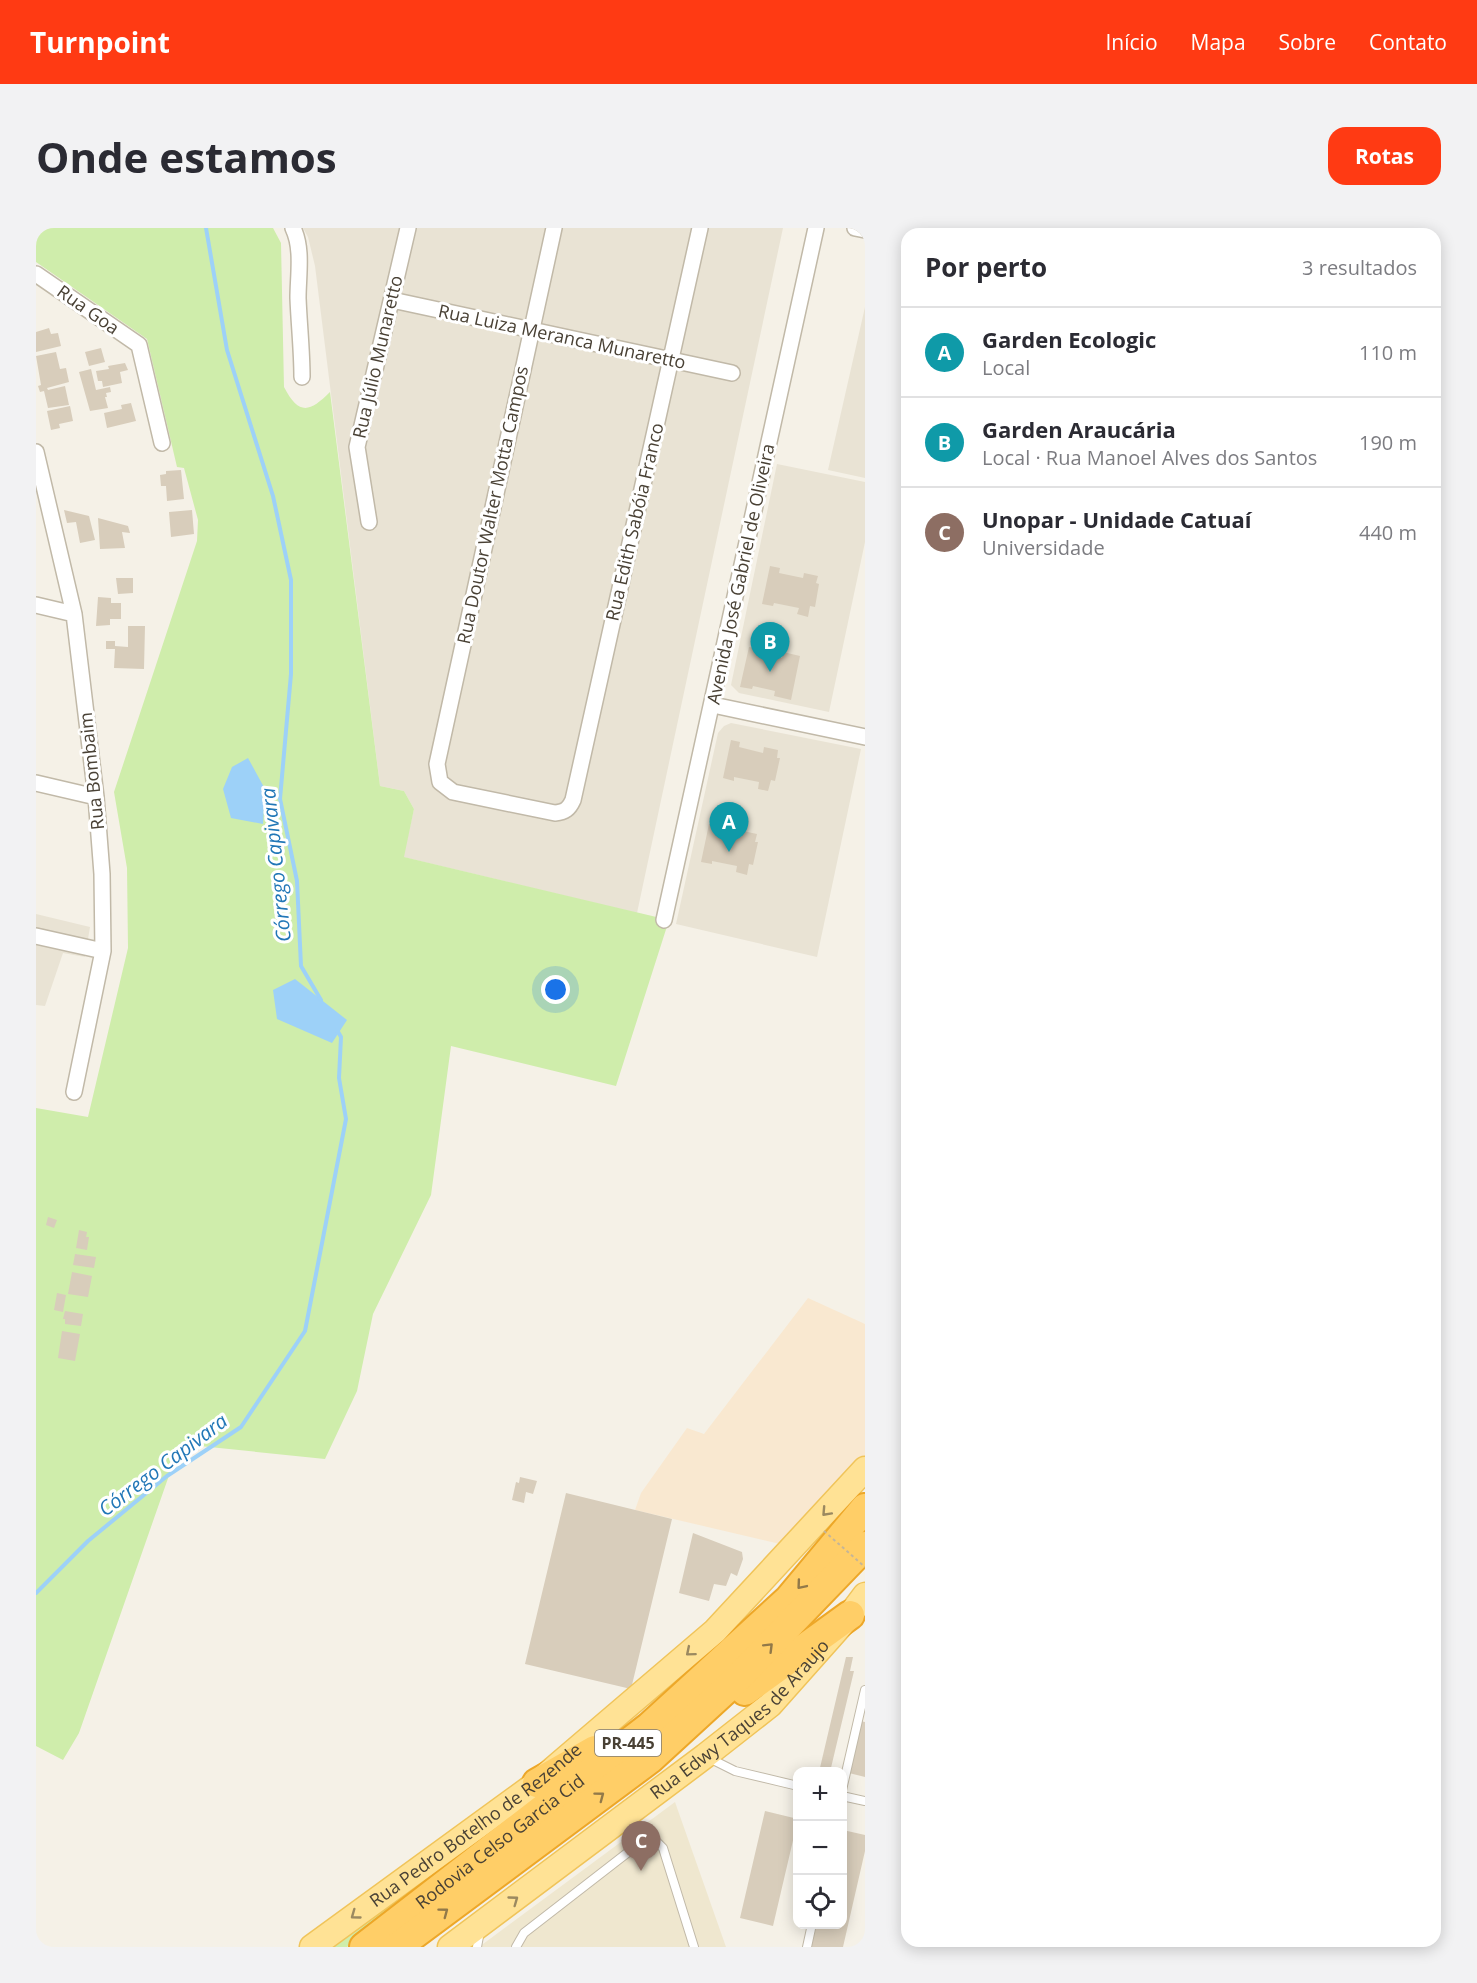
<!DOCTYPE html>
<html lang="pt">
<meta charset="utf-8">
<style>
:root{--surface:#fff;--page:#f2f2f3;--text:#2b2b33;--muted:#7c7c81;--line:#e1e1e2;--accent:#ff3a13}
body{margin:0;font-family:"Open Sans",sans-serif;background:var(--page);color:var(--text)}
.controls{position:absolute;right:18px;bottom:18px;display:grid;overflow:hidden;border-radius:12px;box-shadow:0 3px 15px #0003}
.controls button{width:54px;height:54px;display:grid;place-items:center;padding:0;border:0;border-bottom:2px solid var(--line);background:var(--surface);color:var(--text);font:30px sans-serif}
.you{position:absolute;left:520px;top:762px;width:21px;height:21px;margin:-15px;border:4px solid #fff;border-radius:50%;background:#1a73e8;box-shadow:0 0 0 9px #1a73e833}
.badge{display:grid;place-items:center;width:39px;height:39px;border-radius:50%;background:var(--accent);color:#fff;font-size:20px;font-weight:700}
.pin{position:absolute;translate:-50% -50px;filter:drop-shadow(0 2px 3px #0008)}
.pin::after{content:'';position:absolute;top:32px;width:21px;height:18px;background:inherit;clip-path:polygon(0 0,100% 0,50% 100%)}
.list{margin:0;padding:0;list-style:none}
h2{display:flex;justify-content:space-between;align-items:center;height:78px;margin:0;padding:0 24px;font-size:26px}
h2 small{font-size:20px;font-weight:400;color:var(--muted)}
.list li{display:grid;grid-template-columns:39px 1fr auto;gap:18px;align-items:center;box-sizing:border-box;height:90px;padding:0 24px;border-top:2px solid var(--line)}
.list b{display:block;font-size:22px;white-space:nowrap}
.list p{margin:0;font-size:20px;white-space:nowrap;color:var(--muted)}
.list em{font-size:20px;font-style:normal;color:var(--muted)}
.icon{flex:none;width:33px;height:33px;fill:none;stroke:currentColor;stroke-width:2;stroke-linecap:round;stroke-linejoin:round}
.map{position:relative;flex:none;width:829px;height:1719px;overflow:hidden;border-radius:18px}
header{display:flex;align-items:center;gap:36px;box-sizing:border-box;height:84px;padding:0 30px;background:var(--accent);color:#fff}
header strong{font-size:28px}
nav{display:flex;gap:33px;margin-inline-start:auto;font-size:21px}
.intro{display:flex;align-items:center;justify-content:space-between;box-sizing:border-box;height:144px;padding:0 36px}
h1{margin:0;font-size:42px}
.button{padding:15px 27px;border-radius:18px;background:var(--accent);color:#fff;font-size:21px;font-weight:700}
main{display:flex;gap:36px;padding:0 36px}
aside{flex:1;background:var(--surface);border-radius:18px;box-shadow:0 3px 15px #0003}
.map>svg:first-child{display:block}
</style>
<header>
<strong>Turnpoint</strong>
<nav><a>Início</a><a>Mapa</a><a>Sobre</a><a>Contato</a></nav>
</header>
<div class="intro"><h1>Onde estamos</h1><a class="button">Rotas</a></div>
<main>
<div class="map">
<svg width="829" height="1719" viewBox="0 0 829 1719">
<rect width="100%" height="100%" fill="#f5f1e7"/>
<path fill="#e9e3d4" d="M267 0H747L601 685 367 629 378 581 368 563 344 558 279 38 272 9Z
M829 79V250L792 242Z
M741 236 829 254V314L793 484 703 465 695 457Z
M695 495 825 521 781 729 640 696 682 505 688 498Z
M0 686 54 699 49 729 27 725 9 778 0 777Z"/>
<path fill="#f9e8d0" d="M772 1070 829 1096V1230L757 1319 599 1282 605 1265 651 1200 668 1206Z"/>
<path fill="#efe7cf" d="M639 1574 690 1719H443Z"/>
<path fill="#cfedab" d="M0 0H237L245 15 248 159C263 188 274 184 294 164L344 558 368 563 378 581 368 629 633 692 580 858 415 818 395 967 337 1086 321 1163 289 1231 144 1216 43 1505 27 1532 0 1518V880L52 889 92 720 91 640 78 564 161 313 162 292 148 240 141 239 111 111 0 34Z
M482 1579 478 1599 311 1719H291Z"/>
<path fill="#9dd1f8" d="M212 530 229 561 227 596 195 590 187 561 196 539Z
M259 751 311 792 296 815 241 791 237 762Z"/>
<g fill="none" stroke-linecap="round" stroke-linejoin="round">
<path stroke="#9dd1f8" stroke-width="4" d="M170 0 191 122 237 268 255 352V446L244 571 261 653 265 738 285 772
M0 1365 52 1313 131 1248 205 1199 269 1103 310 891 303 850 305 809 301 802"/>
</g>
<path fill="#d8cdbb" d="M13 100 15 106 22 105 25 118 0 124V104Z
M65 120 69 134 53 138 49 124Z
M20 124 24 141 30 140 33 154 11 160 12 162 29 158 33 177 12 180 8 163 4 164 2 158 5 157 0 128Z
M89 135 92 142 84 144 86 155 67 159 66 153H62L60 143 73 141 72 138Z
M55 141 60 162 74 159 75 164 70 165 71 169H69L72 180 54 183 43 144Z
M95 175 100 193 71 200 68 185 86 181 85 177Z
M34 178 37 193 23 196 24 200 15 202 11 183Z
M145 242 148 271 131 273 130 258H125L124 247 130 246V243Z
M28 282 53 288 59 312 44 315 40 294 31 295Z
M156 282 158 306 135 309 133 284Z
M62 290 92 298 94 305 86 304 89 320 64 321Z
M734 338 744 340 743 345 767 350 768 345 782 348 780 355 783 356 779 379 774 378 772 389 761 386 763 380 738 375 737 378 726 376Z
M80 350H97V365L82 366Z
M62 369 75 370V375H85V391H74V397L60 398Z
M92 398H109L108 441 78 440 79 421H70V413H79V418L92 419Z
M713 419 724 421 723 425 746 430 747 424 764 428 755 472 738 468 739 463 717 458 716 461 704 459Z
M695 512 704 514 703 519 727 525 728 519 742 522 741 530H744L739 553 735 552 732 563 722 561 723 554 698 549V553L687 550Z
M673 596 682 598 681 603 705 609 707 603 721 606 719 614H722L717 637 713 636 711 647 700 644 701 638 676 633V636L665 634Z
M12 989 21 992 18 1000 10 997Z
M43 1002 51 1004 50 1009H53L51 1022 40 1020Z
M39 1026 60 1029 58 1040 37 1037Z
M36 1044 56 1048 52 1069 32 1066Z
M21 1065 30 1067 27 1084 18 1082Z
M29 1083 47 1086 45 1098 29 1096V1091H27Z
M26 1103 44 1106 39 1133 22 1130Z
M484 1249 501 1253 497 1266 490 1264 488 1275 476 1272 480 1254 483 1255Z
M530 1265 636 1291 595 1461 489 1436Z
M657 1305 706 1324 707 1331 701 1348 695 1345 690 1358 678 1356 673 1373 643 1365Z
M810 1429H817L814 1443H818L794 1544H783Z
M824 1493 829 1494V1549L813 1545Z
M729 1583 762 1591 737 1698 704 1690Z
M807 1602 829 1607V1623L807 1719H773L778 1696H807Z"/>
<g fill="none" stroke-linecap="round" stroke-linejoin="round">
<defs>
<path id="lane" d="M673 1530 699 1543 762 1558
M806 1562 829 1462
M806 1568 829 1573
M441 1719 444 1703
M480 1719 488 1705 604 1615 619 1612 627 1620 658 1719
M771 1719 776 1696"/>
<path id="street" d="M257 0C267 21 262 47 262 70 263 96 266 123 266 149
M518 0 401 536 404 554 417 564 519 585C529 584 533 581 537 572L664 0
M819 0 829 2
M0 46 103 117 126 215
M356 72 696 145
M0 224 38 386 60 569 66 646 67 723 38 864
M333 294 321 219 372 0
M0 377 38 386
M677 477 829 509
M0 555 60 569
M628 692 780 0
M0 708 67 723"/>
<g id="primary">
<path id="s1" d="M276 1719 501 1555 679 1403 829 1241"/>
<path id="s2" d="M414 1719 669 1528 734 1477 814 1387 829 1367"/>
</g>
<g id="highway">
<path d="M709 1463 814 1387"/>
<path d="M501 1555 559 1522"/>
<path id="s3" d="M328 1719 613 1499 753 1371 829 1280"/>
<path d="M361 1719 614 1531 698 1454 829 1318"/>
</g>
</defs>
<use href="#lane" stroke="#c1b9a8" stroke-width="10"/>
<use href="#street" stroke="#c1b9a8" stroke-width="18"/>
<use href="#primary" stroke="#f0c45a" stroke-width="27"/>
<use href="#highway" stroke="#eda728" stroke-width="32"/>
<use href="#lane" stroke="#fff" stroke-width="8"/>
<use href="#street" stroke="#fff" stroke-width="15"/>
<use href="#primary" stroke="#ffe295" stroke-width="24"/>
<use href="#highway" stroke="#ffce67" stroke-width="28"/>
<path stroke="#c5b598" stroke-width="2" stroke-dasharray="3 3" stroke-linecap="butt" d="M788 1303 829 1339"/>
</g>
<defs><path id="oneway-chevron" d="M-2-3.5L2.5 0L-2 3.5" fill="none" stroke-width="1.6" stroke-linecap="round" stroke-linejoin="round" transform="scale(1.5)"/></defs>
<g stroke="#9b8960">
<use href="#oneway-chevron" transform="translate(790 1284) rotate(133)"/>
<use href="#oneway-chevron" transform="translate(654 1424) rotate(140)"/>
<use href="#oneway-chevron" transform="translate(478 1672) rotate(-36)"/>
<use href="#oneway-chevron" transform="translate(319 1687) rotate(144)"/>
</g>
<g stroke="#927949">
<use href="#oneway-chevron" transform="translate(765 1357) rotate(130)"/>
<use href="#oneway-chevron" transform="translate(733 1419) rotate(-45)"/>
<use href="#oneway-chevron" transform="translate(564 1568) rotate(-37)"/>
<use href="#oneway-chevron" transform="translate(408 1684) rotate(-37)"/>
</g>
<g text-anchor="middle" stroke-width="6" stroke-linejoin="round" paint-order="stroke">
<rect fill="#fff" stroke="#807a72" stroke-width="1.5" x="559" y="1502" width="66" height="26" rx="4.5"/>
<g font-size="16" font-weight="bold" fill="#494135">
<text x="592" y="1521">PR-445</text>
</g>
<g font-size="18" fill="#494135" stroke="#fff">
<text transform="translate(52 82) rotate(35)" y="6">Rua Goa</text>
<text transform="translate(526 109) rotate(12)" y="6">Rua Luiza Meranca Munaretto</text>
<text transform="translate(342 129) rotate(-77)" y="6">Rua Júlio Munaretto</text>
<text transform="translate(457 277) rotate(-78)" y="6">Rua Doutor Walter Motta Campos</text>
<text transform="translate(599 294) rotate(-77)" y="6">Rua Edith Sabóia Franco</text>
<text transform="translate(705 346) rotate(-78)" y="6">Avenida José Gabriel de Oliveira</text>
<text transform="translate(56 543) rotate(-96)" y="6">Rua Bombaim</text>
<text dy="6" stroke="none"><textPath href="#s2" startOffset="369">Rua Edwy Taques de Araujo</textPath></text>
<text dy="6" stroke="none"><textPath href="#s1" startOffset="204">Rua Pedro Botelho de Rezende</textPath></text>
<text dy="6" stroke="none"><textPath href="#s3" startOffset="172">Rodovia Celso Garcia Cid</textPath></text>
</g>
<g font-size="20" font-style="italic" fill="#2177b7" stroke="#fff">
<text transform="translate(240 637) rotate(-96)" y="7">Córrego Capivara</text>
<text transform="translate(127 1237) rotate(-37)" y="7">Córrego Capivara</text>
</g>
</g>
</svg>
<div class="controls">
<button>+</button>
<button>−</button>
<button><svg class="icon" aria-label="locate" viewBox="0 0 24 24"><circle cx="12" cy="12" r="6"/><path d="M12 2v4M12 18v4M2 12h4M18 12h4"/></svg></button>
</div>
<div class="you"></div>
<div class="pin badge" style="left:693px;top:624px;background:#0f9aa8">A</div>
<div class="pin badge" style="left:734px;top:444px;background:#0f9aa8">B</div>
<div class="pin badge" style="left:605px;top:1643px;background:#8d6e63">C</div>
</div>
<aside>
<h2>Por perto<small>3 resultados</small></h2>
<ul class="list">
<li><span class="badge" style="background:#0f9aa8">A</span><div><b>Garden Ecologic</b><p>Local</p></div><em>110 m</em></li>
<li><span class="badge" style="background:#0f9aa8">B</span><div><b>Garden Araucária</b><p>Local · Rua Manoel Alves dos Santos</p></div><em>190 m</em></li>
<li><span class="badge" style="background:#8d6e63">C</span><div><b>Unopar - Unidade Catuaí</b><p>Universidade</p></div><em>440 m</em></li>
</ul>
</aside>
</main>
